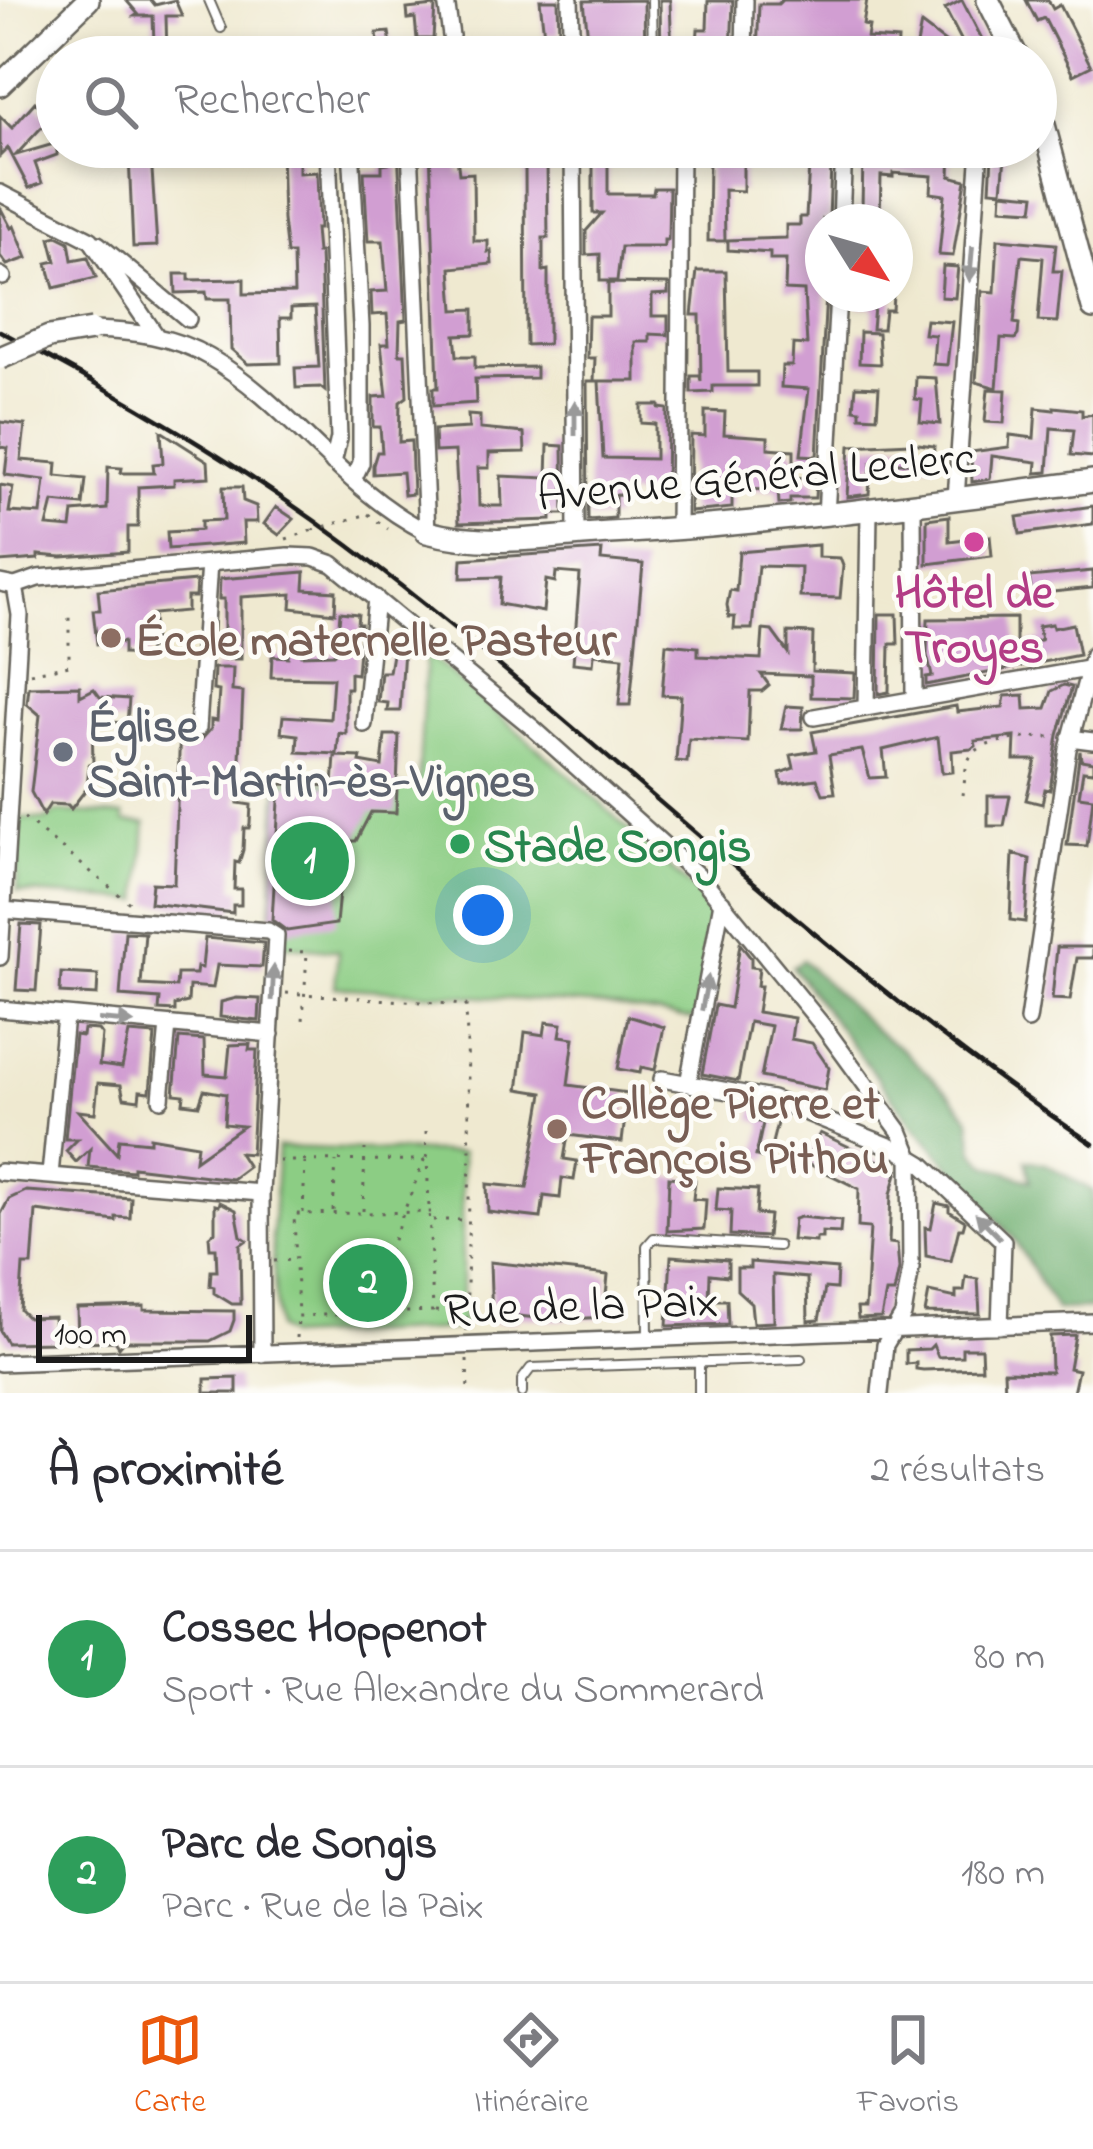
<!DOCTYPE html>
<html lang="fr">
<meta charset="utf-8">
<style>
:root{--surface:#fff;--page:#f2f2f3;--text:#2b2b33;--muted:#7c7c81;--line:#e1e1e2;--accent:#ea580c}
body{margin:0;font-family:"Indie Flower",sans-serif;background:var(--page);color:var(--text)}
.compass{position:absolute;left:805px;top:204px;width:108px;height:108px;border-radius:50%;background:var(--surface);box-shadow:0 6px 18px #0003;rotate:127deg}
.scale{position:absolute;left:36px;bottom:30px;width:216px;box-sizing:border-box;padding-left:12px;border:6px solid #1c1c1c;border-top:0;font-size:33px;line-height:42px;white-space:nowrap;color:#1c1c1c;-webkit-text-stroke:9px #fdfcf7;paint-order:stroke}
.you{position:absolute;left:483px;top:915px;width:42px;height:42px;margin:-30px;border:9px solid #fff;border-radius:50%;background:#1a73e8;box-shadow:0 0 0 18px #1a73e833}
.badge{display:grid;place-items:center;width:78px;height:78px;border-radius:50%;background:var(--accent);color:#fff;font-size:39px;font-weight:700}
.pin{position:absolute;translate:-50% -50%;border:6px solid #fff;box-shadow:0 3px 12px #0006}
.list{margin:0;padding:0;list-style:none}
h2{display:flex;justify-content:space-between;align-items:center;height:156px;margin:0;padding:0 48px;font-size:51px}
h2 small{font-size:39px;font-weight:400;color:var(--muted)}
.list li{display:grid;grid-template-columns:78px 1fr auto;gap:36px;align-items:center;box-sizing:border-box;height:216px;padding:0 48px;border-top:3px solid var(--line)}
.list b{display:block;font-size:45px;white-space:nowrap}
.list p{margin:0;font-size:39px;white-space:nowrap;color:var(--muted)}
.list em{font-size:39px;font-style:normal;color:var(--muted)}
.icon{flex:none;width:66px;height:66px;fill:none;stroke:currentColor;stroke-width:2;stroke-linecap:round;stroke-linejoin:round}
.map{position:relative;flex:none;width:1093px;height:1393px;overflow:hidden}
.search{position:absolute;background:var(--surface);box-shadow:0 6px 18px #0003;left:36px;right:36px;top:36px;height:132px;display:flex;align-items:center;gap:30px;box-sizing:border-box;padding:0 42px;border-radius:66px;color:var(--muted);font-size:45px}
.sheet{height:588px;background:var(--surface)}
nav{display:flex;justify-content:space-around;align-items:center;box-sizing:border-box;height:168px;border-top:3px solid var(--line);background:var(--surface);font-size:33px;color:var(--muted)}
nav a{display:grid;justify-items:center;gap:6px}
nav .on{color:var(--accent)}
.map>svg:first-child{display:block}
</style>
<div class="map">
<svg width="1093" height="1393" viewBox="0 0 1093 1393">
<rect width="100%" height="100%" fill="#fdfcf7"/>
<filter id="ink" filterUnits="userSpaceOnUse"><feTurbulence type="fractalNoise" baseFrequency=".00833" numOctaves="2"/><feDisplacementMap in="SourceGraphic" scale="24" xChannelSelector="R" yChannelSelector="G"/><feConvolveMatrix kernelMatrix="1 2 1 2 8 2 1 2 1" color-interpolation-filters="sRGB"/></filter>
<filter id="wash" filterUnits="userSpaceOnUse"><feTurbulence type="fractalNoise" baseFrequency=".004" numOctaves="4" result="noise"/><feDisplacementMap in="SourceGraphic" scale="48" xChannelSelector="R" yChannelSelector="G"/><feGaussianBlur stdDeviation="2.7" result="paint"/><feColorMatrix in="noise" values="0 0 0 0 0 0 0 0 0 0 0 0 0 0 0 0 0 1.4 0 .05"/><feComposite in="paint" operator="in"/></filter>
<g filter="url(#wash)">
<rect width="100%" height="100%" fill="#efe9d0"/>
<path fill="#8ccd84" stroke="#547450" stroke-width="3" d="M426 653 582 786 704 900 714 921 696 1020 602 1005 335 987 338 951 283 945 284 924 271 922 278 779 418 788Z
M56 812 124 815 125 822 146 823 140 901 17 892 19 818 46 820Z
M278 1147 462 1153V1329L288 1337 277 1329 272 1238Z"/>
<path fill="#71b072" stroke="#466647" stroke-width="3" d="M802 960 875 1030 903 1050 952 1096 970 1118 974 1151 987 1165 1031 1181 1026 1160 1046 1164 1093 1191V1309L1056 1310 1014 1239 912 1123 792 967Z"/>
<g id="blocks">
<path fill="#d19ed2" d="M126 0H151L155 5 175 0 182 16H166L167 57 129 54V44H154L153 16H135L138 14Z
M540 0H558L559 34 544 35Z
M644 0 645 57H590L584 1Z
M660 0H670L672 57H661Z
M782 0H867L863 25 869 26 867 38 898 40 897 57H757L759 4H778Z
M962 0 981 37 991 57H970L945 9Z
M1026 0H1048L1053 9 1060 5 1091 66 1073 75 1044 18 1037 21Z
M708 1H733L731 55H719L718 47H697L698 29H707Z
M435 6 433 39H417L415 18 408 19 407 9Z
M921 24 965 57H921V51L916 50Z
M389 32 393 57H354V46L378 45 377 33Z
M35 102 51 117 16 155 57 143V155L35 163 42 183 29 188 8 148 0 156V116L12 128Z
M281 147H299V173L317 172 319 229H315L317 253H320L325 391 320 387 296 388 295 368 319 367 315 307 291 308V318H280L281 363 248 364 231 349 230 299H207L206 292 176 293 175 274H189V280L244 279V294L294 293 293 254H287L283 220Z
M392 147H398L406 320 400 321 399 354H405L407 397 400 402 399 442 411 441 413 494 404 495 402 472 373 474V465L377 452H382L380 427H373V397L387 396 381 344H389L387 314 372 315 371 292 387 291 383 241H368L364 172H382V164L389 163Z
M430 147 456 148 459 174 473 173 474 241H488V252L491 251 492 264 451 268 454 310 474 309V334L455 335 457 356H475V368L536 367V378L475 379 476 403 433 406V388H438Z
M798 147H827L826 165H831L829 219H823L826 294 817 456 801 455 809 389 781 387 782 366H792L793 344 807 345 804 291 785 290 786 260H770V253L728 250V240L786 238V225H800V217H806L809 164 797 163Z
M889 147H951L950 176 966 180 953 256 939 255 945 195 931 193 932 176 893 173V177L881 176 880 217 853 221 854 209H862L863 156 888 157Z
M531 151H542V163H547L548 238H543V271L548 270V344L526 345 525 163H531Z
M151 155 157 246 133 247 129 156Z
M992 155 1005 156 1002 191 990 190Z
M709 157 743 159V191L724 190 725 241H708Z
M593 162H608V194H653L654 188H669L668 240H664V247H621L617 281H600V254L586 255V231L602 213H593Z
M1002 192 1035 195 1033 210 1001 208Z
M0 207 11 228 14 226 27 258 7 265 0 256Z
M57 236 69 242 72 260 88 257 96 278 54 288 47 263 56 261 50 238Z
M998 239 1056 244 1053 271H1062L1057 322 1038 321 1043 258 1021 256 1014 323 1019 324 1018 335 1015 339 1001 338 997 388 976 382 982 291 995 292Z
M943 266 958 267 955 298 941 297Z
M697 271H726L728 372H757V386H713V392L691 393V376H700L701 382 700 315H692Z
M608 283 668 284V294L652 295V316H668V335L650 334V342H636V381H594L595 358H587L588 316H608Z
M859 294H893L892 310H885L883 329H872L874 307 858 306Z
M926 320 952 322 947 365 933 364 935 335 924 334Z
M860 332 878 333 880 364 859 363Z
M916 377 936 378 940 424 920 422 922 400 915 399Z
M587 381H599L603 458 655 459V424L641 423V405H659V408L667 409 666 496 615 495V518L588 520Z
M856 386 879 387 877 417 860 416V410L854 409Z
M988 389 1006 390 1004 423 985 422Z
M1054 407 1082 410V416L1093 414V457L1071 455 1074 430 1051 428 1048 472 1036 473 1037 462 992 456 990 479 972 482 971 452 1009 447 1010 435 1034 438 1036 408 1054 410Z
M705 411 725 412 724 434 768 437V448L794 450V477L816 479 815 498H790V503L779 504 778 490 732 489V508L690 512 691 435 705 436Z
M468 415 480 416V429L524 433 525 452 489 453V468H478L479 506H502L501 476 547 478 548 445 563 446 564 514H551V520L459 523 455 451 435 452 434 430 469 428Z
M0 422 25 425 21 460 57 463 56 476 86 479 83 505 53 502 47 526 71 528 73 512 107 509 108 467 122 468 121 473H154L153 464 163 463 161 431 208 461 209 477 174 479V485L138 487V527H128V552L62 557 38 555V559L0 562V485L13 487 9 512 41 514 45 480 5 475 8 448 0 447Z
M911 443 934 446 933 463H871L869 494 847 497 850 446Z
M223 487H242L243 501 256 506 257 522H243L244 543 168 549 167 532 201 530V521L224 520Z
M1093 506V524L1020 534 1017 517Z
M276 507 294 519 279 535 264 524Z
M949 516V541L990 536 992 556 927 564V519Z
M818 545V557L840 558 843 566 840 598 800 597 801 567 758 566 752 629H734L735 617H729L727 605 730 590 736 591 739 552Z
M602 550 601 560 643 564 630 705H619L623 657 594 654 593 665 573 663 580 574 556 572 555 582 546 580 543 612 499 604 501 577 461 578 462 559Z
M1093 571V588L1032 594 1029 577Z
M305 572 304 589 336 591 335 613 291 608 292 594 241 597V659H224V599H219L220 579Z
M196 581 195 597H187V611L153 614 154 648H148L149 655 123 654V642L97 644 93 610H100L98 590Z
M340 612 358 614 357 624H361L357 674 350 673V688H346V734L339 733 337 754 297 752 298 735 281 733 283 716 330 719 333 678 271 677 272 656 288 657 289 646 301 647V655L333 654 337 651Z
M879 614H897L898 644H890L889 692 878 694Z
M1016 618V646L1041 640 1038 626 1052 624 1053 628 1073 624 1079 655 926 685V677L932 676 927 655 928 619Z
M763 630 772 631 788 653V632L813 633 812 671 855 673 854 698 811 697V676L761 674 769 685 762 691H750L748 742 689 739 687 762 676 761 681 696 662 695 666 644 698 647V656L761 659Z
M393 648 404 649 400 711H387L388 703 378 702 381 672H389Z
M214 668H233L232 691 243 692 238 803 251 805 250 823 249 828H244L243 850 239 863 235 862 234 889H241V905H233V913L150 903 152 883 174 884 180 728 186 729 192 738 202 739 211 729V720L217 721 219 691 213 690Z
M1064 685 1072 687 1058 735 1050 790 1045 789 1042 804 1026 800 1036 760H1014L1015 737 975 741 976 746 971 749 952 751 953 772 942 773 938 737 883 750 886 777 870 778 862 750 829 755 835 793 823 794 817 779 782 784 780 773 794 768 791 755 816 751 812 732 956 706 957 712 1003 707 1005 696 1024 695 1025 709 1046 708 1052 691Z
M80 686V696L94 689 100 697 129 699 127 723 92 721 93 764H89L87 788 71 809 68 805 50 804 43 815 31 792 40 715 27 704 29 687Z
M786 706 803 707 802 729H781Z
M385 735H399L396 813 371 812 356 841H352L340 882 336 924 287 931 272 920 280 784 333 786 335 756 361 757 360 762 382 766Z
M1080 751 1081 760 1093 762V772L1083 771 1079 796 1093 798 1087 846 1067 845Z
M988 796H1010L1004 826H988Z
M1013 854 1030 859 1025 922 1010 920Z
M21 924 41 925 36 991 16 990Z
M125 932 145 933 141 985 176 987 177 974H196L197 967 202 968 205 938 264 943 262 967 217 965 213 988 189 986 188 1002 175 1005V1011L159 1010 160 999 120 996Z
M740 944 751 958V967L759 968 757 986H761L757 1012 794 1018 791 1039 812 1043 829 1068 825 1090 761 1077 771 1026 749 1022 738 1081 702 1074 715 1005 730 1008Z
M1057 947H1093V958H1077L1070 1000 1052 999Z
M61 973 98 975 97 995 60 993Z
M237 998 260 999 259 1021 220 1017 221 1002Z
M628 1016 664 1027 655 1070 641 1067 640 1073 618 1069Z
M546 1022 562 1024 560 1036 574 1038 568 1085 628 1093 622 1142 568 1135 564 1159 577 1161 574 1180 562 1178 560 1198 544 1196 541 1218 488 1212 487 1184 527 1188 543 1093 518 1089 519 1083 525 1032 544 1035Z
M83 1029 98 1030 102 1035 99 1065 122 1068 129 1033 155 1035 150 1092 140 1091 139 1100 124 1098 121 1085 98 1083 95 1113 78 1111 117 1154 119 1139 150 1142V1137L197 1145 195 1160 243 1126 224 1124 226 1094 204 1090 199 1105 183 1103 184 1095 174 1094 179 1038 204 1040 205 1074 227 1076 230 1045 250 1044 249 1050H257L251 1154 239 1153 248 1167 232 1179 133 1167V1171L88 1167 90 1149 76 1162 66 1151 78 1139H65L75 1035 82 1036Z
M754 1108 779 1115 768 1159 756 1156 763 1123 752 1120Z
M820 1133 898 1170 891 1194 889 1243 897 1244 899 1269 894 1293H886L881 1318 858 1319 857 1308H865L870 1228 858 1227 859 1189 805 1162Z
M669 1177 695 1180 693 1199 706 1200 704 1229 667 1231Z
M718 1188 758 1190 756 1214 769 1215 767 1237 730 1235 731 1211 716 1210Z
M26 1191 131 1198 130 1218 116 1217V1221L36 1211 32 1265H23L20 1310 28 1318 54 1317 55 1342 7 1343 0 1331 1 1214 9 1199Z
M220 1202 236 1210 241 1236 247 1240 240 1245 241 1304H232L214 1293V1287L210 1286 211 1271H217L216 1248H210L209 1236 215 1232V1205L219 1206Z
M936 1203 949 1206V1211L965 1221 963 1228H959L951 1261 926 1256 925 1227 931 1228Z
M800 1217 841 1221 840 1233 822 1232V1238H816V1242L792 1240 794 1219Z
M671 1256 728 1260V1276L710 1274 709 1300H727L728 1324 667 1326Z
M490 1262 608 1275 604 1317 555 1320 518 1316V1321L492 1322Z
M750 1262 837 1269 836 1289 825 1288 819 1320 808 1321 807 1278 773 1275 774 1322 753 1323 751 1303 737 1290V1268H750Z
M966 1277 978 1279 980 1314 925 1313 929 1292 956 1298V1291H964Z
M144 1306V1310L234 1311V1320L230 1331 210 1341H124L119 1347 115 1341 78 1342 77 1308Z
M1075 1335 1069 1368 1078 1370 1073 1393H1005L1004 1371 1051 1372 1050 1336Z
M933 1345 938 1357 962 1356V1348H981L982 1368 923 1370 916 1369V1363L906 1364V1350L929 1349Z
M237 1378V1393H205V1379Z"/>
</g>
</g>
<g filter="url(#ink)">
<use href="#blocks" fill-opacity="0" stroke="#66645b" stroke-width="3"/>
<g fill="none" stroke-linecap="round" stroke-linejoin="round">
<defs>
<path id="lane" d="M209 0 221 28
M652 0 653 57
M648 1337 647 1246 654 1238 778 1246
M522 1393V1380L531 1368 801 1359
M699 1393V1362"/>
<path id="street" d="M446 0 451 36
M570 0 572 57
M744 57 745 0
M328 147 339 438 333 463
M351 147 361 326V463L353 480
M573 147 576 535
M0 193 91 240 157 337
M841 222 844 147
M98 244 188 319
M0 275 3 277
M92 330C132 331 174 336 209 357 290 404 342 490 427 532L410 147
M956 499 980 147
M913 505 914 699
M826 516 838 294
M678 529 681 147
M0 583 15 586 38 578 288 556 313 557 333 564 533 728 704 881 823 1026 901 1133 910 1155 911 1268 903 1315 885 1345 880 1393
M866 707 869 511
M814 717 1087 669
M364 724 376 598
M198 728 209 563
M1070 738 1093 741
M2 910 268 931 276 936 261 1193 262 1354
M0 957 20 615 15 586
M0 1009 271 1034
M1028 1020 1068 749 1093 655
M662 1079 772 1099 897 1149 922 1164 1003 1241 1000 1326
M688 1084 722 902
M161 1099 168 1025
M0 1172 261 1193
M50 1175 65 1016
M0 1363 1093 1322"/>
<path id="secondary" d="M988 0 1017 57
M0 85 88 0
M1036 95 1093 308
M427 532C486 548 548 537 609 533 772 524 932 502 1093 481"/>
</defs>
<use href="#lane" stroke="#66645b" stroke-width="12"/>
<use href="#street" stroke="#66645b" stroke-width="20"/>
<use href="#secondary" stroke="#66645b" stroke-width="26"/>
<path stroke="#66645b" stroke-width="3" stroke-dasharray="3 9" stroke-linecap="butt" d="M368 514 388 529
M286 539 313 530
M30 673 69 665V617
M963 795C965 783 964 765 971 756 983 738 1036 737 1056 737
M24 818 132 905
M288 951 307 952 303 1021
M286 993 466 1005 470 1155 466 1331
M426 1131 433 1311 298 1316 294 1214 431 1212
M279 1161 424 1160 365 1312
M333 1211 336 1162
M363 1211 365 1149
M303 1213 305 1163
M433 1220H465
M274 1261 294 1260
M435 1311 449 1312 450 1330
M297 1338 298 1318
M467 1360 468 1393"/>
<use href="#lane" stroke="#fff" stroke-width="8"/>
<use href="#street" stroke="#fff" stroke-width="15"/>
<use href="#secondary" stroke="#fff" stroke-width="21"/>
<path stroke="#1c1c1c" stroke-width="4.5" d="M0 331C121 395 238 463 348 545 603 737 827 968 1093 1144"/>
<defs>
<path id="secondary-bridge" d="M0 358 49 337 92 330"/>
</defs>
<use href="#secondary-bridge" stroke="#66645b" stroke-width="26" stroke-linecap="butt"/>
<path stroke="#66645b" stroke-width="3" stroke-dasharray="3 9" stroke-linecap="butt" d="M313 530 368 514"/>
<use href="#secondary-bridge" stroke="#fff" stroke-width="21"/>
</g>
<defs><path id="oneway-solid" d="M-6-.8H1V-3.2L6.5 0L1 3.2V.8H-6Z" transform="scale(3)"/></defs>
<g fill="#999">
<use href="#oneway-solid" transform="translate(971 264) rotate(95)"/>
<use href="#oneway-solid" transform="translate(575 418) rotate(-90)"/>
<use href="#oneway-solid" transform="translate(273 983) rotate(-87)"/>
<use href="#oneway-solid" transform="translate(705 993) rotate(-79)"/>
<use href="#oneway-solid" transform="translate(116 1021) rotate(5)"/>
<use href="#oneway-solid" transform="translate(988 1226) rotate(-134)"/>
</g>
</g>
<circle fill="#d1479c" stroke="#fdfcf7" stroke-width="4.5" cx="974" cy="542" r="12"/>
<g fill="#8d6e63" stroke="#fdfcf7" stroke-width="4.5">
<circle cx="111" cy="638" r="12"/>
<circle cx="557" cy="1129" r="12"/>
</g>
<circle fill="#6b7280" stroke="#fdfcf7" stroke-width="4.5" cx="63" cy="752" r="12"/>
<circle fill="#2e9e5b" stroke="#fdfcf7" stroke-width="4.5" cx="460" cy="844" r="12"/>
<g text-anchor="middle" stroke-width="9" stroke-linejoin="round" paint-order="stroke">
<g font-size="48" fill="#1c1c1c" stroke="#fdfcf7">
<text transform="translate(756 474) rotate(-5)" y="17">Avenue Général Leclerc</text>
<text transform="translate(581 1303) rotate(-2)" y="17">Rue de la Paix</text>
</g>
<g font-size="48" font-weight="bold" fill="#b23c85" stroke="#fdfcf7">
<text x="974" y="607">Hôtel de<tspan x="974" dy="55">Troyes</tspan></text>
</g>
<g font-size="48" font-weight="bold" fill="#785e54" stroke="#fdfcf7" text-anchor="start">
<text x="135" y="655">École maternelle Pasteur</text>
<text x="581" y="1118">Collège Pierre et<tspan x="581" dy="55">François Pithou</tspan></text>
</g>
<g font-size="48" font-weight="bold" fill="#5b616d" stroke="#fdfcf7" text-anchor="start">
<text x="87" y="741">Église<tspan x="87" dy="55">Saint-Martin-ès-Vignes</tspan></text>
</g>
<g font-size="48" font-weight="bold" fill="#27864d" stroke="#fdfcf7" text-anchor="start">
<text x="484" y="861">Stade Songis</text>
</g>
</g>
</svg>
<svg class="compass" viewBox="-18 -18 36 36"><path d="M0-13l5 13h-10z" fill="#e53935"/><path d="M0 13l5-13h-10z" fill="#7c7c81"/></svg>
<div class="scale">100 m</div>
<div class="you"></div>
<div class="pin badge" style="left:310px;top:861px;background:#2e9e5b">1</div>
<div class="pin badge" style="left:368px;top:1283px;background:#2e9e5b">2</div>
<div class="search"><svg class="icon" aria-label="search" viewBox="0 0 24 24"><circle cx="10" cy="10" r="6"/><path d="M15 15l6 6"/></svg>Rechercher</div>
</div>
<section class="sheet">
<h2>À proximité<small>2 résultats</small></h2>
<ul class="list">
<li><span class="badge" style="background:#2e9e5b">1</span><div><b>Cossec Hoppenot</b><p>Sport · Rue Alexandre du Sommerard</p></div><em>80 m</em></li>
<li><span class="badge" style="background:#2e9e5b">2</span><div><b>Parc de Songis</b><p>Parc · Rue de la Paix</p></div><em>180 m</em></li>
</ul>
</section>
<nav>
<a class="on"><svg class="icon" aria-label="map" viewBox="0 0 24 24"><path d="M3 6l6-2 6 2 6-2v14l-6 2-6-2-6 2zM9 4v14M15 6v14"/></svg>Carte</a>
<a><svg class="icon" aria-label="directions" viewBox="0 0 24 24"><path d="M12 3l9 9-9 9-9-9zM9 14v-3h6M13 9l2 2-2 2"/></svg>Itinéraire</a>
<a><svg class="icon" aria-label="saved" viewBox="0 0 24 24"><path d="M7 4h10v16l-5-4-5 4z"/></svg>Favoris</a>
</nav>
